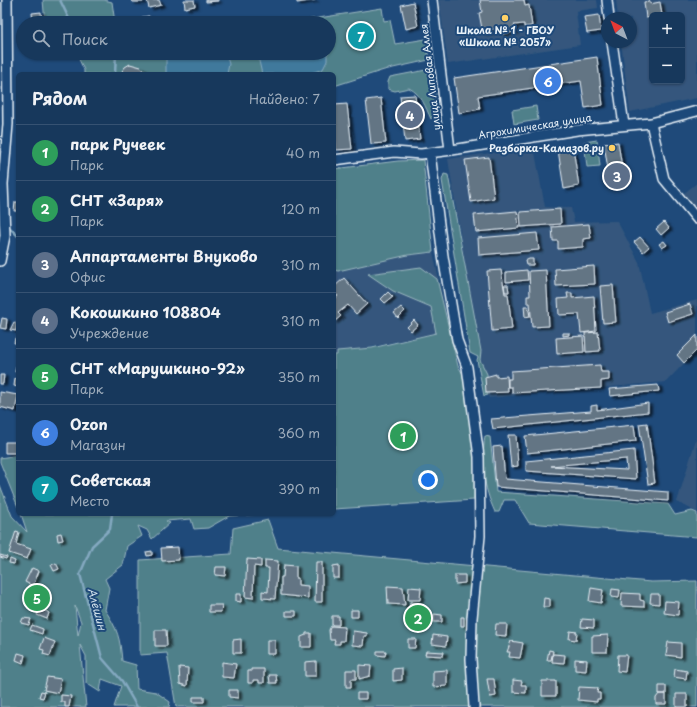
<!DOCTYPE html>
<html lang="ru">
<meta charset="utf-8">
<style>
:root{--surface:#17385c;--page:#244365;--text:#f1f3f6;--muted:#9eacbb;--line:#365272;--accent:#95b2f1}
body{margin:0;font-family:"Playpen Sans",sans-serif;background:var(--page);color:var(--text)}
.controls{position:absolute;right:12px;top:12px;display:grid;overflow:hidden;border-radius:6px;box-shadow:0 1px 3px #0004}
.controls button{width:36px;height:36px;display:grid;place-items:center;padding:0;border:0;border-bottom:1px solid var(--line);background:var(--surface);color:var(--text);font:20px sans-serif}
.compass{position:absolute;left:601px;top:12px;width:36px;height:36px;border-radius:50%;background:var(--surface);box-shadow:0 1px 3px #0004;rotate:318deg}
.you{position:absolute;left:428px;top:480px;width:14px;height:14px;margin:-10px;border:3px solid #fff;border-radius:50%;background:#1a73e8;box-shadow:0 0 0 6px #1a73e833}
.badge{display:grid;place-items:center;width:26px;height:26px;border-radius:50%;background:var(--accent);color:#fff;font-size:13px;font-weight:700}
.pin{position:absolute;translate:-50% -50%;border:2px solid #fff;box-shadow:0 1px 4px #0006}
.list{margin:0;padding:0;list-style:none}
h2{display:flex;justify-content:space-between;align-items:center;height:52px;margin:0;padding:0 16px;font-size:17px}
h2 small{font-size:13px;font-weight:400;color:var(--muted)}
.list li{display:grid;grid-template-columns:26px 1fr auto;gap:12px;align-items:center;box-sizing:border-box;height:56px;padding:0 16px;border-top:1px solid var(--line)}
.list b{display:block;font-size:15px;white-space:nowrap}
.list p{margin:0;font-size:13px;white-space:nowrap;color:var(--muted)}
.list em{font-size:13px;font-style:normal;color:var(--muted)}
.icon{flex:none;width:22px;height:22px;fill:none;stroke:currentColor;stroke-width:2;stroke-linecap:round;stroke-linejoin:round}
.map{position:relative;flex:none;width:697px;height:707px;overflow:hidden}
.search{position:absolute;background:var(--surface);box-shadow:0 1px 3px #0004;left:16px;top:16px;width:320px;height:44px;display:flex;align-items:center;gap:10px;box-sizing:border-box;padding:0 14px;border-radius:22px;color:var(--muted);font-size:15px}
.panel{position:absolute;background:var(--surface);box-shadow:0 1px 3px #0004;left:16px;top:72px;width:320px;height:444px;border-radius:6px}
.map>svg:first-child{display:block}
</style>
<div class="map">
<svg width="697" height="707" viewBox="0 0 697 707">
<defs>
<filter id="shadow"><feDropShadow dx="3.5" dy="2" stdDeviation="1" flood-color="#0009"/></filter>
</defs>
<rect width="100%" height="100%" fill="#1f4a7a"/>
<filter id="ink" filterUnits="userSpaceOnUse"><feTurbulence type="fractalNoise" baseFrequency=".025" numOctaves="2"/><feDisplacementMap in="SourceGraphic" scale="8" xChannelSelector="R" yChannelSelector="G"/><feConvolveMatrix kernelMatrix="1 2 1 2 8 2 1 2 1" color-interpolation-filters="sRGB"/></filter>
<g filter="url(#ink)">
<path fill="#34577d" fill-rule="evenodd" d="M439 0H597L598 8 576 11 580 45 448 64Z
M616 0H697V98L630 112 621 42H631V18H618ZM652 15H682V81H652Z
M534 147 545 207 571 208 574 222 617 221 639 262 650 313 697 300V350L666 382 489 398 486 393 448 159Z
M697 183V211L683 194Z
M433 252 449 330 334 355V263Z
M697 436V512L677 502Z"/>
<path fill="#50808a" stroke="#9cb8c1" fill-rule="evenodd" d="M43 0H104L112 2 115 23H45Z
M382 8 384 21 390 20 395 44 426 39 429 60 384 70 334 86V74H84V70L77 55H66V53H329V23H287Z
M426 70 430 75 439 109 431 119C425 106 422 95 409 88L395 91 388 89V82L390 77Z
M536 106 538 120 514 124 512 110Z
M597 140 600 166 587 167 584 142Z
M423 160 433 252 408 255 338 271 334 270V169L398 161Z
M444 174 448 175 481 351 480 360 487 374 488 395 484 396 477 360 478 357 470 353 442 180Z
M421 267 437 279 458 366 463 374 475 459 474 500 334 509V355H337V351L372 348 436 333 431 307 393 291 368 274Z
M485 436 490 437 496 492 668 504 675 515 692 511 697 513V537L529 523 515 500H504L499 512H495C483 486 481 465 485 436Z
M18 455V507L0 462V458Z
M0 485 12 516 27 532 21 514H264L229 516 208 528 194 529 191 519 166 521 170 523 152 539 147 530 138 526 142 536 127 546 123 565 105 579 109 588 105 610C118 630 120 638 122 661L136 665 137 689 156 692 170 702 169 707H114L121 686 102 679 100 692 86 683V656L80 645 86 707H0ZM75 606 81 622 78 636Z
M268 520 278 548 651 582 697 581V707H176L167 653 140 655V560L231 554 233 528Z"/>
<path fill="#41799c" stroke="#84a9c1" d="M168 53H226L229 64 227 74H166V57Z
M261 53H327V61L323 69 308 74H262L259 61Z"/>
<g fill="none" stroke-linecap="round" stroke-linejoin="round">
<path stroke="#84a9c1" stroke-width="2.5" d="M60 0 71 23
M115 74 116 53
M10 228 18 236
M112 514 110 529 92 546 80 574 102 658 122 681 137 707"/>
</g>
<path fill="#647584" stroke="#e8f1f8" fill-rule="evenodd" filter="url(#shadow)" d="M132 0H143V2H132Z
M147 0H159L161 5 149 8Z
M184 0H194L195 6 185 8Z
M206 0H218V1L206 2Z
M297 0H315L297 3Z
M480 0H524L525 6 529 5 532 26 524 27V24L514 25 515 32 501 34 499 28 489 30 490 33 483 34 479 13 482 12Z
M650 1V4L660 2 662 15H652V23L651 17 646 18 644 2Z
M413 2 418 26 406 29 401 5Z
M41 12 42 23H33L32 13Z
M599 15 601 31 587 33 584 17Z
M149 16 150 23H143L142 17Z
M138 20V23H125V21Z
M597 57 603 105 585 108 581 81 478 96 480 109 459 113 454 78Z
M130 64 141 67 147 74H120L125 67Z
M415 95 420 139 405 141 400 96Z
M381 98 386 143 371 144 366 100Z
M347 104 352 149 336 150 334 105Z
M618 142 624 180 610 182 604 144Z
M573 148 579 186 564 189 558 150Z
M489 157 494 198 471 202 465 160Z
M15 202H18V211H14Z
M560 209 561 224 521 227 520 212Z
M517 211 519 228 476 232 474 215Z
M664 222 669 228 661 235 656 229Z
M589 224 591 238 583 239V247L558 249V241H553L552 227Z
M537 233 539 250 479 255 478 238Z
M640 237 649 247 643 252 634 242Z
M664 241 667 245 662 248 659 244Z
M529 259H533V265H526L525 261Z
M594 266 595 284 556 286 555 269Z
M501 270 505 294H508L512 329 492 331 487 271Z
M527 270 528 280 506 282V272Z
M546 270 549 326 532 327 530 303H527V296H530L529 271Z
M344 278 367 304 356 314 348 305 338 313 341 316 334 322V300L338 296 334 292V287Z
M504 285H508L509 292H505Z
M613 285 616 322 603 323 600 286Z
M388 292 393 297 385 303 381 299Z
M567 293H572V298L594 296 596 331 581 333 579 314 559 315 558 299 568 298Z
M690 304 693 314 668 322 665 312Z
M524 306H528L530 316 525 317Z
M401 307 405 311 398 318 394 313Z
M2 318 7 319 6 329 0 328Z
M414 320 418 325 411 331 407 327Z
M14 322 17 323 16 331 10 330Z
M598 332 600 351 586 352 585 333Z
M563 333H569V335L563 336Z
M697 335V350L684 363 677 355Z
M583 336 584 352 557 354 556 338Z
M15 338 18 339V343H14Z
M18 360V372H15L16 366H17Z
M600 365 601 372H609V380L601 381V388L512 393V387H508V379H511V371Z
M496 374V377L507 376 508 392 486 393 485 377Z
M0 375H4L3 384H0Z
M15 378 18 379V387L14 386Z
M658 385 659 391 610 396 609 389Z
M0 392 18 395 15 411 0 407Z
M648 403V412L493 429 491 419 591 411V406L597 405V410Z
M647 423 655 483 648 484 639 424Z
M634 425 636 441 527 453 525 436Z
M508 435H516L518 466 511 467Z
M5 442H17L16 453H5Z
M502 446 505 479 668 492V501L496 487 493 447Z
M634 450 636 479 526 471V461ZM626 459 627 470 551 466Z
M16 531 19 532 16 544 31 549 27 559 9 553Z
M61 533 63 540 58 541 57 534Z
M178 547 179 560 162 561 161 548Z
M152 551V555L147 556 146 552Z
M0 555 7 557 6 559 0 557Z
M10 559 15 561 14 564 9 563Z
M247 559 261 560V567L254 566 253 598 245 597Z
M265 560 278 561 275 599 262 598V591L268 592 269 568H265Z
M316 562H322V602H315Z
M56 563 59 569 54 571 51 565Z
M284 565 296 566V578H298V585L308 586V598L281 595V577H283Z
M339 565V578H333V566Z
M216 567H226L225 576 215 575Z
M32 568 39 571 33 586 25 582Z
M455 575H465V583L455 584Z
M387 586 403 587 405 605 388 604Z
M409 587 421 588 420 600H408Z
M591 588 603 590 601 603 589 601Z
M612 589 620 590 619 598 611 597Z
M622 593 640 594V600L644 601V607L621 606Z
M236 594H241V602L236 601Z
M651 594H659V604L650 603Z
M544 598 550 599V607H543Z
M665 601 679 602 678 615 664 613Z
M410 602 421 604 420 610 409 609Z
M209 605H222L221 612H209Z
M40 607 49 613 47 619 37 615Z
M351 610H358V617H351Z
M286 611H296V616H286Z
M417 613H424V618H417Z
M434 614 442 615V622H434Z
M332 616H339V625H332Z
M461 617H464V626H461Z
M23 618 31 619 29 625 21 623Z
M582 619 594 620V628L581 627Z
M416 623H419V630H416Z
M496 624H507L506 636 495 635Z
M32 625 43 629 42 634 30 630Z
M331 626 345 627 344 641H340V644H334L335 640H330L329 630Z
M155 630H166L167 646H155Z
M353 631 367 633V636H364L363 646 352 645Z
M570 631 577 632 576 640 569 639Z
M306 633H311V647H301V637L306 635Z
M433 635 447 637 446 646 432 644Z
M608 635 607 652H592V636Z
M44 638 55 642 50 656 43 654 44 650 40 649Z
M241 639V653H233V640Z
M408 639H416L415 648H408Z
M267 640H275V654H267Z
M511 641 523 643 520 658 509 657 510 652H507Z
M668 642 681 643V657L666 655Z
M549 650 553 651 551 660H547Z
M377 651H386L385 656 377 655Z
M426 651 444 652 443 656 425 655Z
M18 653 25 655 23 663 16 660Z
M553 654 565 655 564 663 552 662Z
M618 655H627L625 672 617 671Z
M575 659 587 660 586 671 575 670Z
M316 661V676H305V662Z
M222 662 236 664 234 678 222 677Z
M359 665 371 666 370 676 359 679Z
M179 667 188 668 187 686 180 684Z
M402 668V680L393 681V669Z
M251 669H264V683H259V680H253V683H248V671H251Z
M675 669 687 671 686 679 674 677Z
M346 670H356V679H351V687H346Z
M447 670V686L433 687V671Z
M269 675H276L277 683H270Z
M47 677 61 679 58 693 44 690Z
M487 679H494L496 696 490 697Z
M513 680 522 681 521 685H526V693L513 692Z
M542 681H556V696H542Z
M659 686H666V694H659Z
M579 687 598 688 597 693H600V699H597V702L578 700Z
M229 690H238V698L229 697Z
M41 691 45 692 43 698 39 697Z
M357 693H366V699H357Z
M659 694H666V704H656V698Z
M676 694H687V707H676Z
M61 695 71 696 69 707H65V702H61Z
M193 697H204V702H193Z"/>
<g fill="none" stroke-linecap="round" stroke-linejoin="round">
<defs>
<path id="minor" d="M432 0 450 150
M607 0 609 18
M612 42 624 125
M651 123 664 179 697 219
M430 153 443 256 457 340 467 367 479 457 480 536 472 618 471 659 474 707
M334 160 394 152 421 154 452 150 577 130 651 123 697 111
M0 261 5 236 3 184 8 124 7 0"/>
</defs>
<use href="#minor" stroke="#e8f1f8" stroke-width="12"/>
<use href="#minor" stroke="#1f4a7a" stroke-width="9"/>
</g>
</g>
<g fill="#ffd166" stroke="#1f4a7a" stroke-width="1.5">
<circle cx="505" cy="18" r="4"/>
<circle cx="612" cy="148" r="4"/>
</g>
<g text-anchor="middle" stroke-width="4" stroke-linejoin="round" paint-order="stroke">
<g font-size="10" font-weight="bold" fill="#e8f1f8" stroke="#1f4a7a">
<text x="505" y="34">Школа № 1 - ГБОУ<tspan x="505" dy="12">«Школа № 2057»</tspan></text>
<text x="604" y="152" text-anchor="end">Разборка-Камазов.ру</text>
</g>
<g font-size="10" fill="#e8f1f8" stroke="#1f4a7a">
<text transform="translate(430 77) rotate(-97)" y="4">улица Липовая Аллея</text>
<text transform="translate(535 126) rotate(-9)" y="4">Агрохимическая улица</text>
</g>
<g font-size="11" font-style="italic" fill="#cfdfea" stroke="#1f4a7a">
<text transform="translate(97 609) rotate(75)" y="4">Алёшин</text>
</g>
</g>
</svg>
<div class="controls">
<button>+</button>
<button>−</button>
</div>
<svg class="compass" viewBox="-18 -18 36 36"><path d="M0-13l5 13h-10z" fill="#e53935"/><path d="M0 13l5-13h-10z" fill="#9eacbb"/></svg>
<div class="you"></div>
<div class="pin badge" style="left:403px;top:436px;background:#2e9e5b">1</div>
<div class="pin badge" style="left:418px;top:618px;background:#2e9e5b">2</div>
<div class="pin badge" style="left:617px;top:176px;background:#5c6f8a">3</div>
<div class="pin badge" style="left:410px;top:115px;background:#5c6f8a">4</div>
<div class="pin badge" style="left:37px;top:598px;background:#2e9e5b">5</div>
<div class="pin badge" style="left:548px;top:81px;background:#3f7fe0">6</div>
<div class="pin badge" style="left:361px;top:36px;background:#0f9aa8">7</div>
<div class="search"><svg class="icon" aria-label="search" viewBox="0 0 24 24"><circle cx="10" cy="10" r="6"/><path d="M15 15l6 6"/></svg>Поиск</div>
<section class="panel">
<h2>Рядом<small>Найдено: 7</small></h2>
<ul class="list">
<li><span class="badge" style="background:#2e9e5b">1</span><div><b>парк Ручеек</b><p>Парк</p></div><em>40 m</em></li>
<li><span class="badge" style="background:#2e9e5b">2</span><div><b>СНТ «Заря»</b><p>Парк</p></div><em>120 m</em></li>
<li><span class="badge" style="background:#5c6f8a">3</span><div><b>Аппартаменты Внуково</b><p>Офис</p></div><em>310 m</em></li>
<li><span class="badge" style="background:#5c6f8a">4</span><div><b>Кокошкино 108804</b><p>Учреждение</p></div><em>310 m</em></li>
<li><span class="badge" style="background:#2e9e5b">5</span><div><b>СНТ «Марушкино-92»</b><p>Парк</p></div><em>350 m</em></li>
<li><span class="badge" style="background:#3f7fe0">6</span><div><b>Ozon</b><p>Магазин</p></div><em>360 m</em></li>
<li><span class="badge" style="background:#0f9aa8">7</span><div><b>Советская</b><p>Место</p></div><em>390 m</em></li>
</ul>
</section>
</div>
